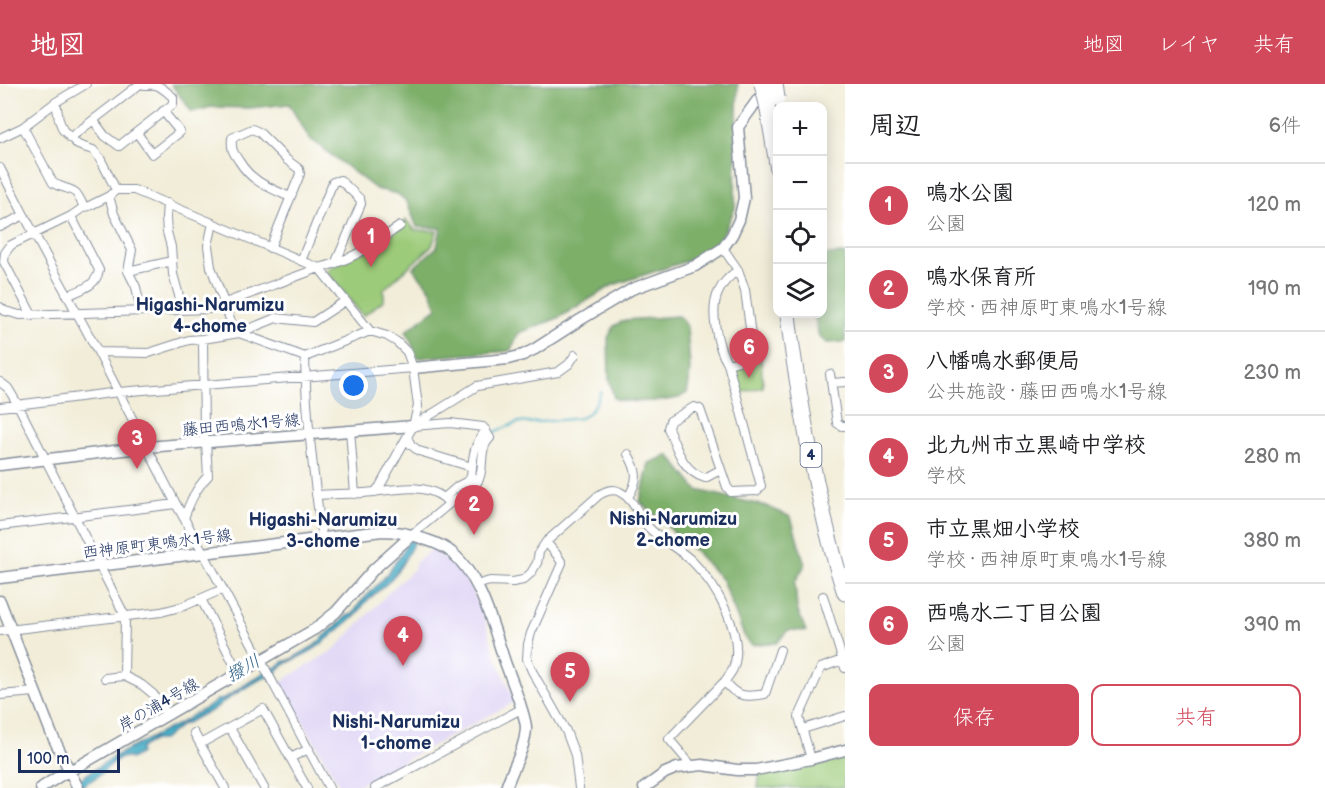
<!DOCTYPE html>
<html lang="ja">
<meta charset="utf-8">
<style>
:root{--surface:#fff;--page:#f6f6f6;--text:#202124;--muted:#757577;--line:#e0e0e0;--accent:#d1495b}
body{margin:0;font-family:"Balsamiq Sans","Klee One",sans-serif;background:var(--page);color:var(--text)}
.controls{position:absolute;right:18px;top:18px;display:grid;overflow:hidden;border-radius:12px;box-shadow:0 3px 15px #0003}
.controls button{width:54px;height:54px;display:grid;place-items:center;padding:0;border:0;border-bottom:2px solid var(--line);background:var(--surface);color:var(--text);font:30px sans-serif}
.scale{position:absolute;left:18px;bottom:15px;width:102px;box-sizing:border-box;padding-left:6px;border:3px solid #1b2f5e;border-top:0;font-size:16px;line-height:21px;white-space:nowrap;color:#1b2f5e;-webkit-text-stroke:4px #fff;paint-order:stroke}
.you{position:absolute;left:354px;top:302px;width:21px;height:21px;margin:-15px;border:4px solid #fff;border-radius:50%;background:#1a73e8;box-shadow:0 0 0 9px #1a73e833}
.badge{display:grid;place-items:center;width:39px;height:39px;border-radius:50%;background:var(--accent);color:#fff;font-size:20px;font-weight:700}
.pin{position:absolute;translate:-50% -50px;filter:drop-shadow(0 2px 3px #0008)}
.pin::after{content:'';position:absolute;top:32px;width:21px;height:18px;background:inherit;clip-path:polygon(0 0,100% 0,50% 100%)}
.list{margin:0;padding:0;list-style:none}
h2{display:flex;justify-content:space-between;align-items:center;height:78px;margin:0;padding:0 24px;font-size:26px}
h2 small{font-size:20px;font-weight:400;color:var(--muted)}
.list li{display:grid;grid-template-columns:39px 1fr auto;gap:18px;align-items:center;box-sizing:border-box;height:84px;padding:0 24px;border-top:2px solid var(--line)}
.list b{display:block;font-size:22px;white-space:nowrap}
.list p{margin:0;font-size:20px;white-space:nowrap;color:var(--muted)}
.list em{font-size:20px;font-style:normal;color:var(--muted)}
.actions{display:flex;gap:12px;padding:18px 24px}
.actions a{flex:1;padding:14px 0;border:2px solid var(--accent);border-radius:12px;text-align:center;font-size:21px;color:var(--accent)}
.actions .main{background:var(--accent);color:#fff}
.icon{flex:none;width:33px;height:33px;fill:none;stroke:currentColor;stroke-width:2;stroke-linecap:round;stroke-linejoin:round}
.map{position:relative;flex:none;width:845px;height:704px;overflow:hidden}
header{display:flex;align-items:center;gap:36px;box-sizing:border-box;height:84px;padding:0 30px;background:var(--accent);color:#fff}
header strong{font-size:28px}
nav{display:flex;gap:33px;margin-inline-start:auto;font-size:21px}
main{display:flex}
aside{flex:1;background:var(--surface)}
.map>svg:first-child{display:block}
</style>
<header>
<strong>地図</strong>
<nav><a>地図</a><a>レイヤ</a><a>共有</a></nav>
</header>
<main>
<div class="map">
<svg width="845" height="704" viewBox="0 0 845 704">
<rect width="100%" height="100%" fill="#fff"/>
<filter id="ink" filterUnits="userSpaceOnUse"><feTurbulence type="fractalNoise" baseFrequency=".0167" numOctaves="2"/><feDisplacementMap in="SourceGraphic" scale="12" xChannelSelector="R" yChannelSelector="G"/><feConvolveMatrix kernelMatrix="1 2 1 2 8 2 1 2 1" color-interpolation-filters="sRGB"/></filter>
<filter id="wash" filterUnits="userSpaceOnUse"><feTurbulence type="fractalNoise" baseFrequency=".008" numOctaves="4" result="noise"/><feDisplacementMap in="SourceGraphic" scale="24" xChannelSelector="R" yChannelSelector="G"/><feGaussianBlur stdDeviation="1.35" result="paint"/><feColorMatrix in="noise" values="0 0 0 0 0 0 0 0 0 0 0 0 0 0 0 0 0 1.4 0 .05"/><feComposite in="paint" operator="in"/></filter>
<g filter="url(#wash)">
<rect width="100%" height="100%" fill="#f2edd8"/>
<path fill="#dfd5f5" d="M432 465 459 485 471 503 486 539 494 568 515 618 353 704H341L280 598 335 565 391 506 414 485 416 478Z"/>
<path fill="#9ccb79" stroke="#5c7d6c" stroke-width="1.5" d="M406 136 415 146 437 147 432 162 384 205V216L363 232 327 188 328 185 401 144Z
M761 275 763 303 739 309 732 284Z
M845 670V704H758L760 689Z"/>
<path fill="#7daf69" stroke="#4c6f64" stroke-width="1.5" d="M171 0H738L736 54 735 124 721 155 696 174 613 201 558 234 519 249 510 267 418 274 406 247 437 224 431 206 413 184 437 163 441 144 417 143 407 118 398 110 376 105 309 54 289 20 250 24 211 23 192 28Z
M837 170H845V258L827 259 819 253 814 230H822L823 172Z
M678 232 682 235 687 243 690 282 689 299 687 309C684 311 681 313 678 314 665 317 625 320 614 314L609 295 608 254 614 242 625 236Z
M669 371 697 406 766 422 791 433 805 481 795 498 797 525 806 547 788 546 777 559 752 561 746 556 722 496 697 469 640 418 649 379Z"/>
<path fill="#46adc5" stroke="#306e92" stroke-width="1.5" d="M411 452 416 454C408 469 401 485 389 497 382 505 372 511 365 519 361 523 358 531 353 534 341 543 330 554 317 563 306 572 280 579 275 590L259 596 235 610 211 627 199 632 187 639 181 641 163 656H154L143 662 140 665V669L131 675C118 668 108 685 98 692 92 696 83 702 76 704 73 704 69 704 66 704L115 672 186 636 191 632 210 622 217 616H222L271 584H276L283 578 290 576 314 562 347 532 353 530 360 519 384 494 400 472Z"/>
<g fill="none" stroke-linecap="round" stroke-linejoin="round">
<path stroke="#46adc5" stroke-width="2" d="M492 349 519 338 529 339 581 334C592 328 596 319 601 308
M475 391 477 376"/>
</g>
</g>
<g filter="url(#ink)">
<g fill="none" stroke-linecap="round" stroke-linejoin="round">
<defs>
<path id="minor" d="M56 18 59 36 63 46 78 61 93 66 100 74 116 106H134L319 184 370 247 387 252 397 258 407 268 413 284 418 322 413 342 450 339 483 343 490 354C478 366 485 381 479 395 474 406 458 412 449 420
M94 37 105 52 119 62 173 20V13C168 9 162 3 156 1 151 0 146 2 141 0
M23 43 53 99C61 104 71 104 76 109 79 113 82 119 84 123
M137 49 152 70 180 48 163 27
M0 54 23 43 56 18 86 0
M70 54 140 0
M0 84 24 131 98 268 176 420 203 468 329 704
M109 112 114 130 132 166 128 187 136 203 141 227
M167 119 166 134 167 148 171 163 173 190 183 226
M213 139 208 162 211 183 231 238 239 249 305 273C306 333 314 394 322 454
M0 143 24 131
M270 164 300 90 299 85 287 76 259 48 252 45 232 54C231 66 233 68 239 77 252 98 268 103 290 113
M301 177 333 98 340 96 360 115 361 120 335 180
M128 187 172 177
M67 212C81 205 96 203 99 186L71 132
M0 223 5 227 20 231 209 225 319 184C353 176 372 161 400 142
M32 231 4 178 5 169 11 161 71 132 84 123 89 122 109 112 116 106
M98 268 149 269 189 256 203 255 239 249 276 234 313 238 345 217
M305 273 370 247
M728 280 749 274 753 267 745 206 738 186
M830 290 837 339 842 342H845
M0 298 8 304 18 321 125 532 124 592
M832 299 845 298
M0 323 119 308 413 284
M350 346 355 410
M407 353 411 361 419 367 472 383
M628 370C638 387 639 396 628 413
M720 386 705 394C682 387 677 364 668 344L670 337 694 323 700 325 727 403 731 408 757 407 761 402 728 280C717 263 709 225 719 207 723 198 731 191 738 186L723 164
M375 408 380 402 413 342 477 302 558 288 569 280 575 271
M316 411C332 410 348 410 364 409 390 407 421 397 444 414
M184 434C190 418 196 404 208 392L206 358 204 353 203 255
M0 442 176 420
M413 450 449 420 444 414 458 402 468 397 471 393C473 374 473 361 486 346
M546 458 557 471 562 479 531 549 528 560 527 575 532 587 566 647 575 671 579 704
M476 501 490 497 513 498 523 496 531 489 537 479 539 468 546 458 599 411C606 407 613 404 620 408 634 415 639 433 649 444 662 457 680 465 693 478 716 501 746 552 733 585 731 589 728 593 725 597L669 655 691 681
M823 512 845 584
M201 515 239 590
M0 547 161 528 184 522 223 505
M105 594 124 592 142 601 153 610 168 631
M725 597C735 614 748 613 765 610L780 566
M0 611 35 608
M230 644 264 704
M803 645 845 632
M194 649 225 704
M200 660 263 625 307 704
M290 674 309 665
M811 675 799 633 821 584 842 576
M375 704 521 625"/>
<path id="tertiary" d="M413 284 508 275 523 271 535 265 580 236 632 205 695 182 723 164 732 151 739 136 744 114 738 43 759 14 769 7
M0 381 147 363 413 342
M0 494 382 447C399 447 411 450 427 456 436 459 444 462 451 468 481 492 493 543 505 578 510 592 526 631 526 644 525 666 512 684 506 704
M0 517 52 651 78 704
M41 704 61 691 77 683 315 545 336 528 374 485 413 450
M644 704 665 689 677 684 702 681 737 686H756L811 675 845 666"/>
<path id="motorway" d="M767 20 778 86
M788 230C792 271 800 312 807 353 817 405 828 458 845 509"/>
</defs>
<use href="#minor" stroke="#868e9b" stroke-width="10"/>
<use href="#tertiary" stroke="#868e9b" stroke-width="13"/>
<use href="#motorway" stroke="#868e9b" stroke-width="17"/>
<use href="#minor" stroke="#fff" stroke-width="8"/>
<use href="#tertiary" stroke="#fff" stroke-width="10"/>
<use href="#motorway" stroke="#fff" stroke-width="15"/>
<defs>
<path id="motorway-bridge" d="M762 0 767 20
M775 0 777 14"/>
</defs>
<use href="#motorway-bridge" stroke="#868e9b" stroke-width="17" stroke-linecap="butt"/>
<use href="#motorway-bridge" stroke="#fff" stroke-width="15"/>
</g>
</g>
<g text-anchor="middle" stroke-width="6" stroke-linejoin="round" paint-order="stroke">
<rect fill="#fff" stroke="#5f6d8e" stroke-width="1.5" x="800.5" y="359" width="21" height="24" rx="4.5"/>
<g font-size="15" font-weight="bold" fill="#1b2f5e">
<text x="811" y="376">4</text>
</g>
<g font-size="16" fill="#1b2f5e" stroke="#fff">
<text transform="translate(241 340) rotate(-5)" y="6">藤田西鳴水1号線</text>
<text transform="translate(157 459) rotate(-7)" y="6">西神原町東鳴水1号線</text>
<text transform="translate(158 620) rotate(-30)" y="6">岸の浦4号線</text>
</g>
<g font-size="18" font-weight="bold" fill="#1b2f5e" stroke="#fff">
<text x="210" y="227">Higashi-Narumizu<tspan x="210" dy="21">4-chome</tspan></text>
<text x="673" y="441">Nishi-Narumizu<tspan x="673" dy="21">2-chome</tspan></text>
<text x="323" y="442">Higashi-Narumizu<tspan x="323" dy="21">3-chome</tspan></text>
<text x="396" y="644">Nishi-Narumizu<tspan x="396" dy="21">1-chome</tspan></text>
</g>
<g font-size="18" font-style="italic" fill="#2c6187" stroke="#fff">
<text transform="translate(243 584) rotate(-30)" y="6">撥川</text>
</g>
</g>
</svg>
<div class="controls">
<button>+</button>
<button>−</button>
<button><svg class="icon" aria-label="locate" viewBox="0 0 24 24"><circle cx="12" cy="12" r="6"/><path d="M12 2v4M12 18v4M2 12h4M18 12h4"/></svg></button>
<button><svg class="icon" aria-label="layers" viewBox="0 0 24 24"><path d="M12 4l9 5-9 5-9-5zM3 14l9 5 9-5"/></svg></button>
</div>
<div class="scale">100 m</div>
<div class="you"></div>
<div class="pin badge" style="left:371px;top:183px">1</div>
<div class="pin badge" style="left:474px;top:451px">2</div>
<div class="pin badge" style="left:137px;top:385px">3</div>
<div class="pin badge" style="left:403px;top:582px">4</div>
<div class="pin badge" style="left:570px;top:618px">5</div>
<div class="pin badge" style="left:749px;top:294px">6</div>
</div>
<aside>
<h2>周辺<small>6件</small></h2>
<ul class="list">
<li><span class="badge">1</span><div><b>鳴水公園</b><p>公園</p></div><em>120 m</em></li>
<li><span class="badge">2</span><div><b>鳴水保育所</b><p>学校 · 西神原町東鳴水1号線</p></div><em>190 m</em></li>
<li><span class="badge">3</span><div><b>八幡鳴水郵便局</b><p>公共施設 · 藤田西鳴水1号線</p></div><em>230 m</em></li>
<li><span class="badge">4</span><div><b>北九州市立黒崎中学校</b><p>学校</p></div><em>280 m</em></li>
<li><span class="badge">5</span><div><b>市立黒畑小学校</b><p>学校 · 西神原町東鳴水1号線</p></div><em>380 m</em></li>
<li><span class="badge">6</span><div><b>西鳴水二丁目公園</b><p>公園</p></div><em>390 m</em></li>
</ul>
<div class="actions"><a class="main">保存</a><a>共有</a></div>
</aside>
</main>
